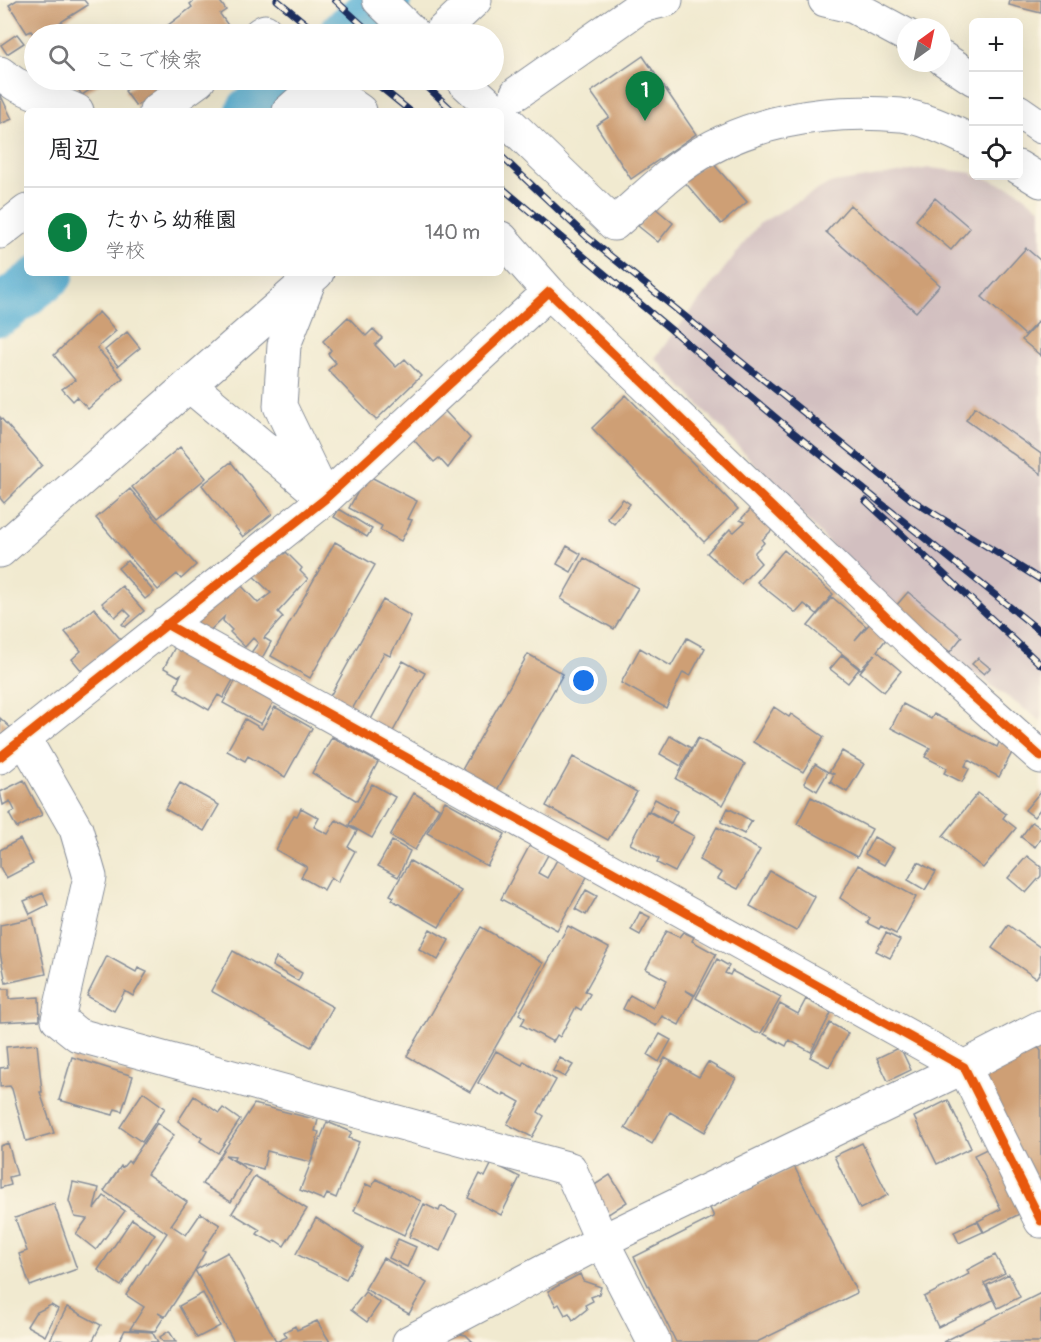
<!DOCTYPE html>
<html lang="ja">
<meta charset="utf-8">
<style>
:root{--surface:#fff;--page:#f6f6f6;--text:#202124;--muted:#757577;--line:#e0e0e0;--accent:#0b8043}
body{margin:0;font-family:Pangolin,"Klee One",sans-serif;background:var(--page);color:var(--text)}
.controls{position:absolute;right:18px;top:18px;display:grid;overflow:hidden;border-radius:9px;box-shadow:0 6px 24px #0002}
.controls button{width:54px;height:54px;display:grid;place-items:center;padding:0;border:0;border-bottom:2px solid var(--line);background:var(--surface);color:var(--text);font:30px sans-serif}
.compass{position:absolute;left:897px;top:18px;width:54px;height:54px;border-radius:50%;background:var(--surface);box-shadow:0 6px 24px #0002;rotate:33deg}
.you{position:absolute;left:584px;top:681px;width:21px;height:21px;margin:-15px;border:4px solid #fff;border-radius:50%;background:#1a73e8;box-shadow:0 0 0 9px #1a73e833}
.badge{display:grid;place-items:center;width:39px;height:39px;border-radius:50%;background:var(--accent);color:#fff;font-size:20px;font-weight:700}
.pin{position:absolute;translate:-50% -50px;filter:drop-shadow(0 2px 3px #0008)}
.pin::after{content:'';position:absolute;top:32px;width:21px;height:18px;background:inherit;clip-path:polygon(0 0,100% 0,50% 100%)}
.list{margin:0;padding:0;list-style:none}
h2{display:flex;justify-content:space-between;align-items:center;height:78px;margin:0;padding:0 24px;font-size:26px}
h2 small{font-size:20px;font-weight:400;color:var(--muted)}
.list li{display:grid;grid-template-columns:39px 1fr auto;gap:18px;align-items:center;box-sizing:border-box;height:90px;padding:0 24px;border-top:2px solid var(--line)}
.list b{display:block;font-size:22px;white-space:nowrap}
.list p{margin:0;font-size:20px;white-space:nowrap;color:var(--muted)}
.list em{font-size:20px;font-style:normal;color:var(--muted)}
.icon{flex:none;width:33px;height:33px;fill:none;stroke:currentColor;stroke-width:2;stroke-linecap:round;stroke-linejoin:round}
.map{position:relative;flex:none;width:1041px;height:1342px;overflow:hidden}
.search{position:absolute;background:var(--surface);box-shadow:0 6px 24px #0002;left:24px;top:24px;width:480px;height:66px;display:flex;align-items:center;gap:15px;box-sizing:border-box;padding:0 21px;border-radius:33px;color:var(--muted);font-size:22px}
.panel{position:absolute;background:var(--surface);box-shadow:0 6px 24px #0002;left:24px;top:108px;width:480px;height:168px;border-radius:9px}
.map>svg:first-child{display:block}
</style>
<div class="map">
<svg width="1041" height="1342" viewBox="0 0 1041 1342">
<rect width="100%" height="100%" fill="#fcf5e5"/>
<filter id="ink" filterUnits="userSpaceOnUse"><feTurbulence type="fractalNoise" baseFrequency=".0167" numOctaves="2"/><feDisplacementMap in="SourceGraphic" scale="12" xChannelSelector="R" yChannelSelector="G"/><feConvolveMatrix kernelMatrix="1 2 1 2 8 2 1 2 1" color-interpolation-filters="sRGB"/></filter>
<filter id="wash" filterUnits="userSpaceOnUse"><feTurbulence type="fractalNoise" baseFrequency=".008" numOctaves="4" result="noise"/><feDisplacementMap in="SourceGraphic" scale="24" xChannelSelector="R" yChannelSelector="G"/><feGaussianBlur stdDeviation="1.35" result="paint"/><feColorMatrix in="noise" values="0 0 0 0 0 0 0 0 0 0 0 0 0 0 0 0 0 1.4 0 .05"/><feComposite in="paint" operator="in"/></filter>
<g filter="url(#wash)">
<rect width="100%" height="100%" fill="#f1ead0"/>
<path fill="#d2bfc0" d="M930 168 973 173 974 176H980L1015 189 1041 209V721L963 665 866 583 655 358 759 224 828 184Z"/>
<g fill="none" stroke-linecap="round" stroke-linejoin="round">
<path stroke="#57b0d5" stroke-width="50" d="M344 34 386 0
M251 111 289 80
M0 311 49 273"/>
</g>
<g id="blocks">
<path fill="#ce9f75" d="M17 0H84L88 5 42 34H33L31 31 27 33 9 5Z
M195 0H219L226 10 220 14 234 34H166L163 29 192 7 190 4Z
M1010 0H1041V13L1009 5Z
M17 34 24 43 7 54 1 45Z
M643 56 696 134 631 179 596 125 609 117 591 92Z
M72 80H105L82 95Z
M141 80H174L136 106 125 91Z
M0 94 12 119 0 124Z
M710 160 747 202 721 224 682 179Z
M935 198 970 228 951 250 916 220Z
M850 205 940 285 916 312 826 232Z
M654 207 673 223 658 242 638 226Z
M1026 248 1041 261V318L1025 335 982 297Z
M99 312 116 331 97 348 123 378 88 409 77 397 73 401 62 389 75 380 54 355Z
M348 317 366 336 373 329 382 338 375 345 396 367 405 359 421 376 376 420 328 370 336 363 328 354 331 350 323 341Z
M1041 319V356L1022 340Z
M127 332 140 348 118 366 105 350Z
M626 395 738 509 704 542 592 428Z
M441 407 470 438 448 468 439 458 434 462 413 439Z
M975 407 1041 454V474L966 420Z
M0 417 42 465 4 503 0 498Z
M180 447 206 478 158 518 132 487Z
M231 462 272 514 243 537 202 485Z
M367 475 417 501 408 519 412 520 401 541 380 530 382 526 349 508Z
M130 489 196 565 181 579 177 574 158 590 96 518Z
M623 499 630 504 614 524 607 518Z
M757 503 778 524 762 540 764 543 755 552V556L761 563 741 584 707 553 730 529 734 532 745 522 740 520Z
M339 509 372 529 367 537 334 517Z
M335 542 375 565 310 678 271 656Z
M567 546 581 554 571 572 557 564Z
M277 547 284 554 286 552 302 568 300 571 308 579 278 612 283 617 264 638 271 642 261 660 250 654 258 643 253 638 245 647 230 632 232 630 223 621 224 617 204 636 188 620 239 583 258 603 271 593 247 570Z
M784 550 833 594 817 614 804 604 796 613 757 582Z
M584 558 638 588 614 629 561 599Z
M127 561 154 592 145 599 118 568Z
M122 586 144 611 125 627 122 624 131 616 124 609 115 617 102 603Z
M908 592 962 637 950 652 895 607Z
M832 597 866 626 855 640 873 620 890 634 877 651 901 671 884 692 860 672 875 654 861 669 808 626Z
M383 600 411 616 390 656 384 653 350 713 328 700Z
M94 608 122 641 86 676 72 659 81 651 65 632Z
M687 638 705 648 690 676 683 672 666 708 621 683 640 648 671 666Z
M176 645 234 678 223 698 218 695 209 710 178 692 179 690 175 688 181 674 178 676 164 668Z
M528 654 563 674 497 790 459 775Z
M842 655 859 669 848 683 830 669Z
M978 658 990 668 984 674 972 664Z
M403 661 425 673 391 735 369 723Z
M237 678 275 699 261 724 223 703Z
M903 704 931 719 934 714 997 747 1001 738 1016 745 999 777 968 760 965 766 969 769 962 782 944 773 947 768 925 757 930 748 891 728Z
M275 707 312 728 285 777 248 756 245 761 227 751 245 719 262 729Z
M774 707 789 717 791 714 824 737 803 772 753 742Z
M0 718 13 730 0 744Z
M670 736 691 748 681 766 660 754Z
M332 737 378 762 357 801 312 773Z
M698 738 745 764 723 805 676 779Z
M842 751 864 764 847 792 830 782 834 774 829 772Z
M573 757 637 792 608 840 546 806Z
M815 764 828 772 817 791 804 783Z
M24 780 42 815 17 828 9 814 15 811 10 801 3 805 0 792Z
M180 783 219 805 204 831 165 809Z
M372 784 395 797 372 838 349 825Z
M1041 791V808L1034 817 1025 810Z
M414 793 439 808 415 850 390 836Z
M978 793 1006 814 1003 818 1016 828 983 868 943 836Z
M811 797 872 829 857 857 797 824Z
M655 799 677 811 671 823 649 811Z
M445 801 505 834 487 866 427 833Z
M301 808 319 818 314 827 328 834 336 820 357 831 348 847 355 851 338 882 331 877 324 890 301 877 307 867 276 850 294 815 297 816Z
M728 808 752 821 744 834 721 822Z
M647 811 694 836 675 872 657 863 659 859 630 844Z
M1032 822 1041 828V838L1035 847 1021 837Z
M717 827 760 850 738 889 718 879 722 873 699 860Z
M874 837 894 848 884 865 865 854Z
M20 839 33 864 6 878 0 867V850Z
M392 841 410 851 398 877 378 866Z
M531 843 549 853 538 873 547 878 558 858 588 875 557 930 501 899Z
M1027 856 1041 867V876L1026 893 1008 878Z
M410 861 461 891 439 927 392 900 394 897 390 895Z
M918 862 936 872 925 890 908 880Z
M858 865 916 897 896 934 881 926 879 929 867 923 870 918 840 898Z
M770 871 815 897 796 931 750 906Z
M586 890 597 896 586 915 575 909Z
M43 893 48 905 30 914 24 901Z
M640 912 650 917 640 935 631 930Z
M33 918 46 974 6 983 0 953V925Z
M1008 925 1041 948V971L1036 978 992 948Z
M568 926 609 948 585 991 590 994 581 1010 576 1007 560 1037 557 1035 553 1042 521 1025 525 1018 519 1014Z
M481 927 543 963 470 1092 407 1056Z
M430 929 449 940 438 960 419 949Z
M666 931 679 937 683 932 694 937 692 941 716 954 695 995 685 990 694 996 679 1025 662 1016 656 1026 623 1009 630 995 653 1008 667 980 646 969Z
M886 933 900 940 890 958 876 951Z
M233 951 333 1007 311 1047 211 991Z
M107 956 136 972 138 968 147 972 133 996 125 991 114 1011 87 996Z
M276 958 302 973 298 981 272 966Z
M717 959 729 966 725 973 730 975 732 971 781 997 761 1033H756L696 998Z
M0 989H9V999L39 997 40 1020 0 1022Z
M806 999 831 1013 811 1052 789 1040 786 1046 764 1034 780 1004 798 1014Z
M830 1023 848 1033 829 1067 810 1057Z
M660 1034 671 1040 659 1062 648 1055Z
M37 1044 42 1092H40L54 1133 26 1141 12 1089 10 1086 0 1087V1068L8 1067 6 1047Z
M900 1047 911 1070 888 1081 877 1058Z
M1038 1047 1041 1051V1197L981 1075Z
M496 1051 522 1065 524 1061 556 1080 538 1112 544 1116 532 1137 507 1124 520 1102 504 1093 503 1096 478 1083Z
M72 1057 133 1076 122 1111 115 1109 113 1115 59 1100Z
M560 1058 573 1065 565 1077 553 1071Z
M665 1058 699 1077 708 1062 736 1078 705 1132 670 1112 652 1144 625 1128Z
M143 1092 165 1108 142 1142 120 1127Z
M194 1096 219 1113 223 1108 240 1120 218 1153 200 1141 202 1138 178 1121Z
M948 1100 971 1148 937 1164 914 1117Z
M254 1104 318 1120 315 1131 319 1132 311 1162 267 1151 263 1169 240 1163 234 1160 235 1156 225 1155 250 1171 231 1202 202 1184Z
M327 1122 352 1132 349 1138 359 1142 336 1198 327 1194 324 1200 300 1190Z
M157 1123 174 1135 147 1174 187 1202 171 1225 186 1235 201 1213 220 1225 203 1251 205 1252 191 1277 165 1317 158 1313 164 1317 155 1331 130 1329 144 1307 126 1295 167 1233 104 1191 121 1166 123 1167 128 1161 130 1163Z
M8 1143 17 1175 9 1177 11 1185 0 1188V1146Z
M862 1143 888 1195 860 1209 834 1156Z
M997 1144 1029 1209 984 1232 978 1221 1001 1209 974 1155Z
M492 1163 520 1177 501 1215 468 1198 480 1174 485 1177Z
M794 1166 857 1293 757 1342H676L634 1257 714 1217 710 1208Z
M610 1175 627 1202 607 1215 590 1188Z
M255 1176 307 1209 284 1246 275 1240 273 1243 257 1234 260 1230 232 1213Z
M376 1179 421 1201 404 1235 354 1211 366 1184 372 1187Z
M73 1182 99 1188 94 1209 104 1196 125 1211 96 1250 76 1234 87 1219 75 1217 69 1201Z
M54 1204 77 1269 30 1286 19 1254 27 1251 15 1218Z
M424 1204 439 1211 441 1206 457 1214 440 1251 409 1237Z
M316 1218 363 1248 346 1279 296 1254Z
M132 1219 155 1234 121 1286 98 1270Z
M977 1221 983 1232 959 1243 954 1232Z
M398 1239 416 1247 407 1267 389 1258Z
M228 1252 276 1341 274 1342H237L233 1340 195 1270Z
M995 1255 1005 1273 984 1283 993 1300 938 1327 924 1297 969 1274 967 1270Z
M383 1258 427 1283 409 1314 365 1289Z
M580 1274 583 1281 601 1287 599 1294 591 1297 593 1301 585 1305 587 1309 573 1320 569 1313 565 1315 559 1304 556 1306 548 1291Z
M1009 1274 1020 1297 998 1308 987 1285Z
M365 1292 380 1303 367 1322 351 1310Z
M203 1293 220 1326 197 1338 179 1306Z
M1041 1293V1342H943Z
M51 1305 58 1309 45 1336 27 1326 35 1313Z
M67 1307 101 1325 92 1342 50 1340Z
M317 1321 330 1342H276L287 1337 284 1332 295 1326 297 1330Z
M125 1330 152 1332 158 1342H119Z
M169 1331 176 1342H163L160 1337Z
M460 1334 466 1335 473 1342H443Z"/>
</g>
</g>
<g filter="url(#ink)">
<use href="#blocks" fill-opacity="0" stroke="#868c97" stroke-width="1.5"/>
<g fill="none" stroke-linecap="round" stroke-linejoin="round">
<defs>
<path id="minor" d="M379 0 414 34
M825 0 854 7 906 35
M260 34 265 31
M439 34 475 0
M942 58 974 79
M0 73 15 84 77 111
M462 80 496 111
M517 93 641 6 666 0
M156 111 199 80
M289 111 307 95 336 94 360 111
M1018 111 1041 127
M501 115 614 224C636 205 657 184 680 167 743 121 824 108 901 115 925 118 952 132 974 142
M1018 167 1041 181
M0 232 27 211
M501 238 549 292
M308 284 284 345 280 406 325 499
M189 385 317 492
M0 551 317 273
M166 624 964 1067 1041 1221
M24 738 76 829 90 877 58 1019 78 1035 570 1169 602 1241 654 1342
M0 757 325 499 549 292 913 643 1041 757
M409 1342 602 1241 964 1067 1041 1027"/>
</defs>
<use href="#minor" stroke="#868c97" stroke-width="35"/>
<use href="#minor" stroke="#fff" stroke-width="33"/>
<defs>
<path id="rail" d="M277 0 318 34
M335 0 372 34
M372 80 410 111
M420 80 453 111
M501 156 587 237 912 500 1041 580
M501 187 794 433 1041 632
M866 501 1041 665"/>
</defs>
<use href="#rail" stroke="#1b2f5e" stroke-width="7"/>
<use href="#rail" stroke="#fcf5e5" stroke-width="4.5" stroke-dasharray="14" stroke-linecap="butt"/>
<defs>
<path id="cycleway" d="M166 624 964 1067 1041 1221
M0 757 325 499 549 292 913 643 1041 757"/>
</defs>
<use href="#cycleway" stroke="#fcf5e5" stroke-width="13"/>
<use href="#cycleway" stroke="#e8590c" stroke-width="9"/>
</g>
</g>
</svg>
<div class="controls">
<button>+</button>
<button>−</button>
<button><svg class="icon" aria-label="locate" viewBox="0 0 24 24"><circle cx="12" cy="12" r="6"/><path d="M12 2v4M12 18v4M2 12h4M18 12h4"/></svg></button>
</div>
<svg class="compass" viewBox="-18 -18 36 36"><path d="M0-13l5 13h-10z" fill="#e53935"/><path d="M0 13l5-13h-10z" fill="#757577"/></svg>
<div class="you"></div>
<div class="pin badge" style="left:645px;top:121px">1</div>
<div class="search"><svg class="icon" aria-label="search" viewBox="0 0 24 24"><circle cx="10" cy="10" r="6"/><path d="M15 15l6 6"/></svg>ここで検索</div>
<section class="panel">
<h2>周辺<small></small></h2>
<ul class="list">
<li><span class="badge">1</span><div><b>たから幼稚園</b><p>学校</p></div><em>140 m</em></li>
</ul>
</section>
</div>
